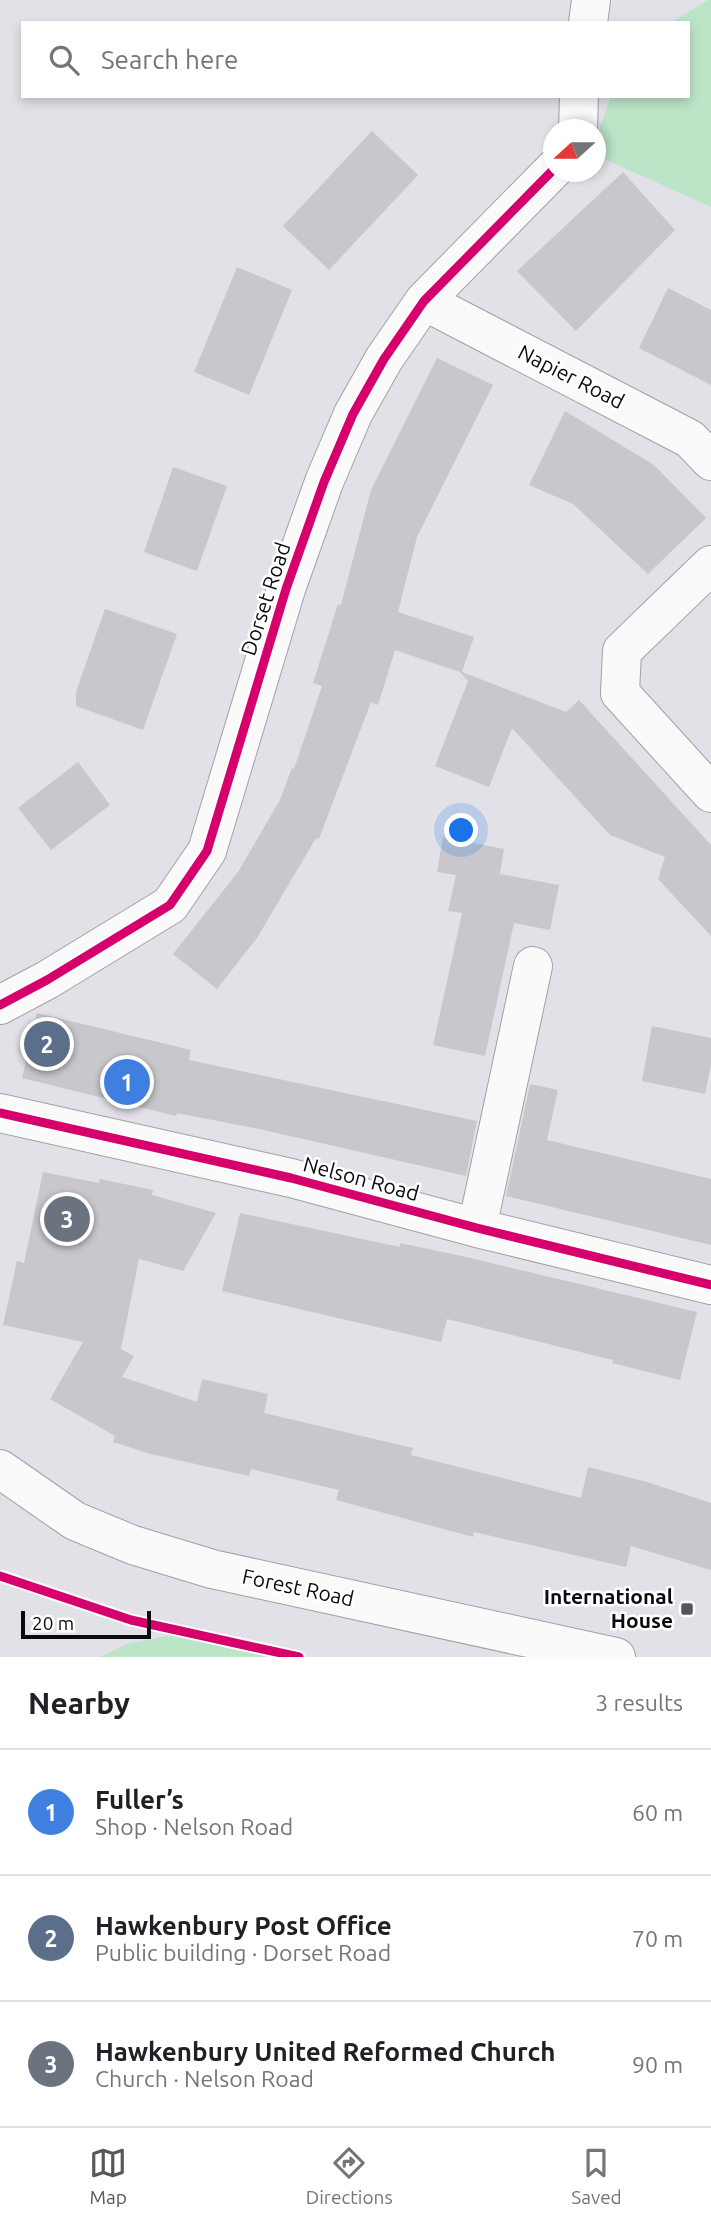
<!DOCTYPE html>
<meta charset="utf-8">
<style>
:root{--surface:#fff;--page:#f6f6f6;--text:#202124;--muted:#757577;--line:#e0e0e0;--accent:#56565b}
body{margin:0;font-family:Ubuntu,sans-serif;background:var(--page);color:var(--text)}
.compass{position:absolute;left:543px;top:119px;width:63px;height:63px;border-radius:50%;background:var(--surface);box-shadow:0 4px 10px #0003;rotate:249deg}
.scale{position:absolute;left:21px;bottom:18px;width:130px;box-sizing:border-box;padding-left:7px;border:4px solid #0b0b0f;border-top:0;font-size:19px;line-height:24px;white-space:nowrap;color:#0b0b0f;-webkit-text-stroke:5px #fff;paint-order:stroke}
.you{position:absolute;left:462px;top:831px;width:24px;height:24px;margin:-18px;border:5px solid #fff;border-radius:50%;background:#1a73e8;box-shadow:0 0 0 10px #1a73e833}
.badge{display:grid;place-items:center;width:46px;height:46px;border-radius:50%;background:var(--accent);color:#fff;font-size:23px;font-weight:700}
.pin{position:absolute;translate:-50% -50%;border:4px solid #fff;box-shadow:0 2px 7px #0006}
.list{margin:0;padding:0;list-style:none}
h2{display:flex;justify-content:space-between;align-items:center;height:91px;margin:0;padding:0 28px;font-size:30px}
h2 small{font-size:23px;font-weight:400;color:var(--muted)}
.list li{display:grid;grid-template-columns:46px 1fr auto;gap:21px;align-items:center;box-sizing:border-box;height:126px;padding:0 28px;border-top:2px solid var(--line)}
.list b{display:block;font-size:26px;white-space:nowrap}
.list p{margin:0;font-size:23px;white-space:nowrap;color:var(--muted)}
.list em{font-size:23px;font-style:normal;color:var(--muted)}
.icon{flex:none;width:38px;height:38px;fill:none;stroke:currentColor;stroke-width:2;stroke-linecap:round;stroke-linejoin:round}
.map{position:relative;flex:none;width:711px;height:1657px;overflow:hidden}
.search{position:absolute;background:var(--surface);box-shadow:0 4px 10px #0003;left:21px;right:21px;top:21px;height:77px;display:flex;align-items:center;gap:18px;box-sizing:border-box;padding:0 24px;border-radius:0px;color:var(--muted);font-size:26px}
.sheet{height:469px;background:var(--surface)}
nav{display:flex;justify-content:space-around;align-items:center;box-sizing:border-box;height:98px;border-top:2px solid var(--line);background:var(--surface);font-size:19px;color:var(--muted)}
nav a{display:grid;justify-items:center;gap:4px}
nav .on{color:var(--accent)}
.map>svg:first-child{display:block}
</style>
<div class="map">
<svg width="711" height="1657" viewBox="0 0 711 1657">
<rect width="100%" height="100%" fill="#e1e1e7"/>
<path fill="#bce4c7" d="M708 0H711V207L596 155V139L611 96H688V23H670Z
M187 1632 299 1657H100L127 1644Z"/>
<path fill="#c9c7cc" d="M372 131 418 175 329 270 283 226Z
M623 172 675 230 576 331 517 271Z
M237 267 292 290 249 395 194 372Z
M668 288 711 310V385L639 348Z
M437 358 493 385 417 537 398 612 474 637 462 672 566 712 579 700 711 845V936L658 879 665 857 610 835 512 728 489 787 435 766 468 681 460 672 395 650 378 705 371 702 319 839 316 838 257 938 217 989 173 954 238 872 280 800 292 768 294 769 322 686 313 683 338 604 341 605 371 490Z
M565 411 654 465 706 518 648 574 573 504 529 485Z
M173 467 227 486 197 571 144 552Z
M105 609 177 634 143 730 76 706V692Z
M78 762 110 805 51 850 18 808Z
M443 837 504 849 500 874 559 885 550 930 514 923 485 1056 433 1045 462 913 448 911 456 875 437 872Z
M37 1013 191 1050 189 1060 477 1121 466 1176 259 1129 177 1113 176 1116 22 1078Z
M652 1026 711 1038V1064L705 1094 642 1081Z
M530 1084 558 1090 547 1140 711 1179V1245L506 1196Z
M43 1172 99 1183 100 1179 153 1190 152 1195 216 1213 183 1271 139 1259 121 1349 134 1356 122 1377 197 1402 202 1379 268 1394 264 1413 413 1448 411 1455 581 1498 588 1467 647 1482 711 1503V1570L631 1546 626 1567 474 1532 473 1537 336 1500 339 1490 251 1469 249 1476 151 1454 113 1442 115 1436 50 1399 83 1342 3 1325 17 1261 24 1263Z
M240 1213 400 1247V1243L466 1257 697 1312 680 1380 612 1363 613 1360 447 1319 441 1342 222 1291Z"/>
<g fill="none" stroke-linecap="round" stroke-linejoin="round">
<defs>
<path id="minor" d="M588 23 591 0
M578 130 579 96
M424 301 690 439 711 461
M711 565 622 651 620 693 711 793
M0 1005 47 980 170 905 207 851 286 589 324 482 353 414 384 359 424 301 554 169
M0 1113 291 1178 477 1228 711 1285
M477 1228 533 966
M0 1469 75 1521 133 1545 212 1569 616 1657"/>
</defs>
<use href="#minor" stroke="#a1a1a6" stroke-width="40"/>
<use href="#minor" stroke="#fafafb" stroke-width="38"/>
<defs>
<path id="cycleway" d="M0 1005 47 980 170 905 207 851 286 589 324 482 353 414 384 359 424 301 554 169
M0 1113 291 1178 477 1228 711 1285
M0 1576 131 1620 299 1657"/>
</defs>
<use href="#cycleway" stroke="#fff" stroke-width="13"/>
<use href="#cycleway" stroke="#d6006c" stroke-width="9"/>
</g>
<rect fill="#56565b" stroke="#fff" stroke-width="2.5" x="680" y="1602" width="14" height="14" rx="3.5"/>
<g text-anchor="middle" stroke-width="5" stroke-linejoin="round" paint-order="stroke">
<g font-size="21" fill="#0b0b0f" stroke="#fff">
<text transform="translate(571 377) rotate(27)" y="7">Napier Road</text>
<text transform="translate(266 599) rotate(-72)" y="7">Dorset Road</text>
<text transform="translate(361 1179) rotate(15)" y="7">Nelson Road</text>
<text transform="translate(298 1588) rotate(12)" y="7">Forest Road</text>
</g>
<g font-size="21" font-weight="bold" fill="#0b0b0f" stroke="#fff" text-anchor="end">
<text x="673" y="1604">International<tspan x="673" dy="24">House</tspan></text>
</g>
</g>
</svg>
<svg class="compass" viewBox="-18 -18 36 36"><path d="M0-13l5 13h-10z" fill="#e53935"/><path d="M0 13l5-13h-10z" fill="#757577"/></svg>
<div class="scale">20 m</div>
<div class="you"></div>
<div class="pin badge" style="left:127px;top:1082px;background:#3f7fe0">1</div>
<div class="pin badge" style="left:47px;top:1044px;background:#5c6f8a">2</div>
<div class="pin badge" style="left:67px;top:1219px;background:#6b7280">3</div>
<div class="search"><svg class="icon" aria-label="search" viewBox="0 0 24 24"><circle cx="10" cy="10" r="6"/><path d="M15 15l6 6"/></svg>Search here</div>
</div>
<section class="sheet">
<h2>Nearby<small>3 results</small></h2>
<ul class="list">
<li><span class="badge" style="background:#3f7fe0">1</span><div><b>Fuller’s</b><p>Shop · Nelson Road</p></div><em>60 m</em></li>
<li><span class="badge" style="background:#5c6f8a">2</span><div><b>Hawkenbury Post Office</b><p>Public building · Dorset Road</p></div><em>70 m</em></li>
<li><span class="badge" style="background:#6b7280">3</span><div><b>Hawkenbury United Reformed Church</b><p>Church · Nelson Road</p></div><em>90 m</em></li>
</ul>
</section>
<nav>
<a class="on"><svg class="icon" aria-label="map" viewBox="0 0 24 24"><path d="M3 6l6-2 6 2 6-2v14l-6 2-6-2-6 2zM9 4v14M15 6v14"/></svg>Map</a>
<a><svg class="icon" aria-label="directions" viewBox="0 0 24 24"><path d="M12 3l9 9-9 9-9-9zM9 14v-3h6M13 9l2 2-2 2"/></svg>Directions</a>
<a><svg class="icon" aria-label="saved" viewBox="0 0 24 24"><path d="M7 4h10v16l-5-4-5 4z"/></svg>Saved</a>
</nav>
